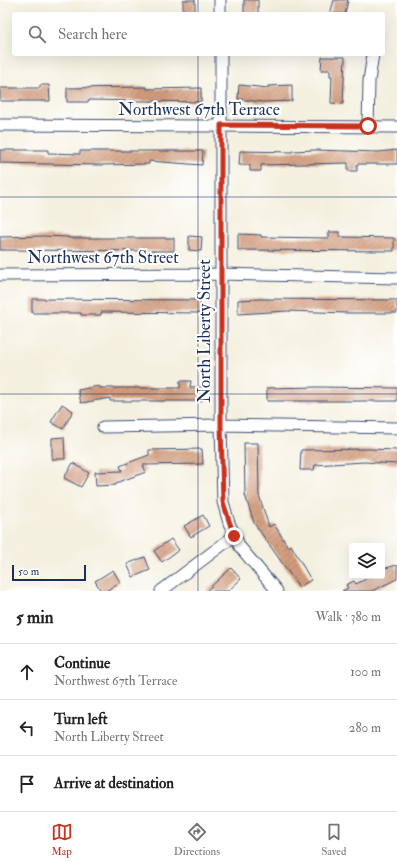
<!DOCTYPE html>
<meta charset="utf-8">
<style>
:root{--surface:#fff;--page:#f2f2f2;--text:#202124;--muted:#757577;--line:#e0e0e0;--accent:#c8321e}
body{margin:0;font-family:"IM FELL Double Pica",serif;background:var(--page);color:var(--text)}
.controls{position:absolute;right:12px;bottom:12px;display:grid;overflow:hidden;border-radius:4px;box-shadow:0 4px 16px #0002}
.controls button{width:36px;height:36px;display:grid;place-items:center;padding:0;border:0;border-bottom:1px solid var(--line);background:var(--surface);color:var(--text);font:20px sans-serif}
.scale{position:absolute;left:12px;bottom:10px;width:74px;box-sizing:border-box;padding-left:4px;border:2px solid #1b2f5e;border-top:0;font-size:11px;line-height:14px;white-space:nowrap;color:#1b2f5e;-webkit-text-stroke:3px #fff;paint-order:stroke}
.stop{position:absolute;width:12px;height:12px;margin:-9px;border:3px solid #c8321e;border-radius:50%;background:#fff}
.stop.end{background:#c8321e;border-color:#fff;box-shadow:0 1px 4px #0008}
.list{margin:0;padding:0;list-style:none}
h2{display:flex;justify-content:space-between;align-items:center;height:52px;margin:0;padding:0 16px;font-size:17px}
h2 small{font-size:13px;font-weight:400;color:var(--muted)}
.list li{display:grid;grid-template-columns:26px 1fr auto;gap:12px;align-items:center;box-sizing:border-box;height:56px;padding:0 16px;border-top:1px solid var(--line)}
.list b{display:block;font-size:15px;white-space:nowrap}
.list p{margin:0;font-size:13px;white-space:nowrap;color:var(--muted)}
.list em{font-size:13px;font-style:normal;color:var(--muted)}
.icon{flex:none;width:22px;height:22px;fill:none;stroke:currentColor;stroke-width:2;stroke-linecap:round;stroke-linejoin:round}
.map{position:relative;flex:none;width:397px;height:591px;overflow:hidden}
.search{position:absolute;background:var(--surface);box-shadow:0 4px 16px #0002;left:12px;right:12px;top:12px;height:44px;display:flex;align-items:center;gap:10px;box-sizing:border-box;padding:0 14px;border-radius:4px;color:var(--muted);font-size:15px}
.sheet{height:220px;background:var(--surface)}
nav{display:flex;justify-content:space-around;align-items:center;box-sizing:border-box;height:56px;border-top:1px solid var(--line);background:var(--surface);font-size:11px;color:var(--muted)}
nav a{display:grid;justify-items:center;gap:2px}
nav .on{color:var(--accent)}
.map>svg:first-child{display:block}
</style>
<div class="map">
<svg width="397" height="591" viewBox="0 0 397 591">
<defs>
<pattern id="building-hatch" width="6" height="6" patternUnits="userSpaceOnUse"><rect width="6" height="6" fill="#d39c7b"/><path d="M-1 1l2-2M0 6l6-6M5 7l2-2" fill="none" stroke="#aa8068"/></pattern>
</defs>
<rect width="100%" height="100%" fill="#fff"/>
<filter id="ink" filterUnits="userSpaceOnUse"><feTurbulence type="fractalNoise" baseFrequency=".025" numOctaves="2"/><feDisplacementMap in="SourceGraphic" scale="8" xChannelSelector="R" yChannelSelector="G"/><feConvolveMatrix kernelMatrix="1 2 1 2 8 2 1 2 1" color-interpolation-filters="sRGB"/></filter>
<filter id="wash" filterUnits="userSpaceOnUse"><feTurbulence type="fractalNoise" baseFrequency=".012" numOctaves="4" result="noise"/><feDisplacementMap in="SourceGraphic" scale="16" xChannelSelector="R" yChannelSelector="G"/><feGaussianBlur stdDeviation="0.9" result="paint"/><feColorMatrix in="noise" values="0 0 0 0 0 0 0 0 0 0 0 0 0 0 0 0 0 1.4 0 .05"/><feComposite in="paint" operator="in"/></filter>
<g filter="url(#wash)">
<rect width="100%" height="100%" fill="#f4f0df"/>
<g id="blocks">
<path fill="url(#building-hatch)" d="M183 0H195V14H183Z
M244 0H258V14H244Z
M334 0H348L345 14H330Z
M322 57H345L343 104 331 103 332 76H330V70H321Z
M40 85H49L50 101H0V88H40Z
M239 85 268 88V86L292 85V101L263 102 238 99Z
M147 87V89L201 88V102L89 100V102H67V88Z
M0 150H48V153L80 154V151H203L202 165 149 161V164L100 165 0 163Z
M315 150 378 152 397 150V164H357V171H348V163L261 165V171H250V165H239L240 151 292 152V151Z
M329 232H340V237L394 238V251L238 250V234L261 235V237L329 238Z
M44 236 68 237V238H174V251L0 250V237Z
M189 236 202 237 201 251 189 250Z
M32 299 200 300V313L101 312V315H81V313H32Z
M261 299 397 300V313H348L287 311 238 314V300Z
M180 381H191L190 387H203L202 401H110V398L81 403 78 390 99 386 100 388H180Z
M318 387 397 388V401H267V388Z
M62 404 73 411 63 429 51 422Z
M64 437 65 459H52V438Z
M244 443H258L259 495 269 527 274 524 288 547 291 545 311 580 299 587 254 523 245 495Z
M202 449 203 464 143 465 146 472 116 483V485L96 486 95 472 122 471 120 466 149 455V450Z
M369 449 397 450V464L364 462 315 465 314 470H300L301 450Z
M73 463 89 473 81 487 64 478Z
M203 515 209 526 191 537 184 526Z
M171 539 179 550 162 562 154 551Z
M145 557 150 570 133 577 127 564Z
M397 565V579L372 591H342L348 588 346 585 354 581 356 584 372 576H382V569Z
M231 568 241 579 228 591H206Z
M113 570 120 582 106 591H101L95 581Z"/>
</g>
</g>
<g filter="url(#ink)">
<use href="#blocks" fill-opacity="0" stroke="#3c4c71" stroke-width="1"/>
<g fill="none" stroke-linecap="round" stroke-linejoin="round">
<defs>
<path id="minor" d="M220 0V14
M221 54V425L223 502 229 523 240 547 277 591
M0 125 397 127
M368 127 369 81 373 54
M0 275 221 274 397 278
M103 427 221 425 397 428
M161 591 234 536"/>
</defs>
<use href="#minor" stroke="#3c4c71" stroke-width="13"/>
<use href="#minor" stroke="#fff" stroke-width="11"/>
</g>
</g>
<g fill="none" stroke-linecap="round" stroke-linejoin="round" filter="url(#ink)">
<path stroke="#c8321e" stroke-width="5" d="M234 536 223 502 221 425V125L368 126"/>
</g>
<path fill="none" stroke="#1b2f5e" stroke-width="1" stroke-opacity="0.55" d="M198 0V14M198 54V591M0 197H397M0 394H397"/>
<g text-anchor="middle" stroke-width="4" stroke-linejoin="round" paint-order="stroke">
<g font-size="17" fill="#1b2f5e" stroke="#fff">
<text x="199" y="115">Northwest 67th Terrace</text>
<text x="103" y="263">Northwest 67th Street</text>
<text transform="translate(204 331) rotate(-90)" y="6">North Liberty Street</text>
</g>
</g>
</svg>
<div class="controls">
<button><svg class="icon" aria-label="layers" viewBox="0 0 24 24"><path d="M12 4l9 5-9 5-9-5zM3 14l9 5 9-5"/></svg></button>
</div>
<div class="scale">50 m</div>
<div class="stop" style="left:368px;top:126px"></div>
<div class="stop end" style="left:234px;top:536px"></div>
<div class="search"><svg class="icon" aria-label="search" viewBox="0 0 24 24"><circle cx="10" cy="10" r="6"/><path d="M15 15l6 6"/></svg>Search here</div>
</div>
<section class="sheet">
<h2>5 min<small>Walk · 380 m</small></h2>
<ul class="list">
<li><svg class="icon" aria-label="ahead" viewBox="0 0 24 24"><path d="M12 20V5M6 11l6-6 6 6"/></svg><div><b>Continue</b><p>Northwest 67th Terrace</p></div><em>100 m</em></li>
<li><svg class="icon" aria-label="left" viewBox="0 0 24 24"><path d="M17 20v-9H6M10 6l-5 5 5 5"/></svg><div><b>Turn left</b><p>North Liberty Street</p></div><em>280 m</em></li>
<li><svg class="icon" aria-label="arrive" viewBox="0 0 24 24"><path d="M6 21V4h12l-3 4 3 4H6"/></svg><div><b>Arrive at destination</b></div></li>
</ul>
</section>
<nav>
<a class="on"><svg class="icon" aria-label="map" viewBox="0 0 24 24"><path d="M3 6l6-2 6 2 6-2v14l-6 2-6-2-6 2zM9 4v14M15 6v14"/></svg>Map</a>
<a><svg class="icon" aria-label="directions" viewBox="0 0 24 24"><path d="M12 3l9 9-9 9-9-9zM9 14v-3h6M13 9l2 2-2 2"/></svg>Directions</a>
<a><svg class="icon" aria-label="saved" viewBox="0 0 24 24"><path d="M7 4h10v16l-5-4-5 4z"/></svg>Saved</a>
</nav>
